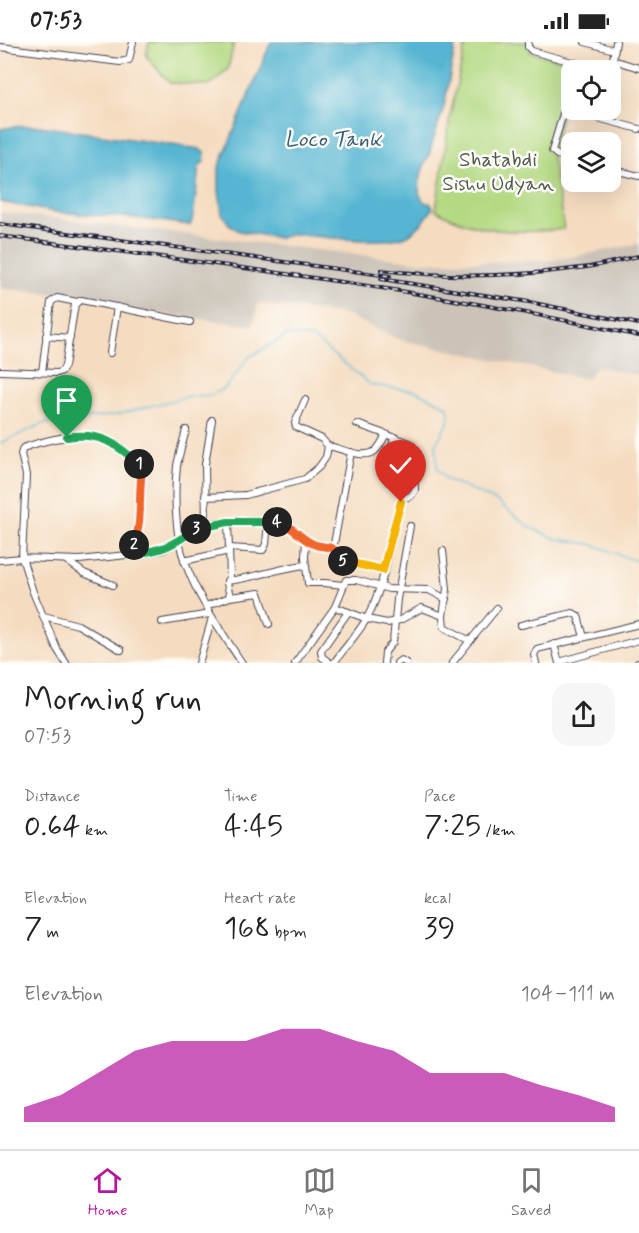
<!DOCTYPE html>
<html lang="en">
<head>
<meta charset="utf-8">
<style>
	:root { --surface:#fff; --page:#f6f6f6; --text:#222; --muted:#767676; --line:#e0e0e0; --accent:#b5179e }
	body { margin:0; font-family:Mynerve,sans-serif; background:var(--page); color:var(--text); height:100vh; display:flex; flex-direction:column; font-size:22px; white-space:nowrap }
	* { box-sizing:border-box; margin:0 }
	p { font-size:20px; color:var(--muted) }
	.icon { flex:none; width:33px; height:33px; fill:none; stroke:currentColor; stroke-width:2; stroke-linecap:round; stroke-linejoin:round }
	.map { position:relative; height:621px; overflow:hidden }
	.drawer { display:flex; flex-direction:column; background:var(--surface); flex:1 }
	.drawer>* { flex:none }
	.buttons { position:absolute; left:561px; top:18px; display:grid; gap:12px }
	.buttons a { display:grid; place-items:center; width:60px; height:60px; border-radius:12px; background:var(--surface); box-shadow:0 6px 24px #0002; font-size:30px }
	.pin { position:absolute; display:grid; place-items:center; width:51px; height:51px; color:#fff; margin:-62px -26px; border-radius:50% 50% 50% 0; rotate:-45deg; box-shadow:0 0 6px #0007 }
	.pin .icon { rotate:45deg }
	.km { position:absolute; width:30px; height:30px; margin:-15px; border-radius:50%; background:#222; color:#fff; font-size:16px; line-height:30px; text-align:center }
	.round { display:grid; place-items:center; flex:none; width:63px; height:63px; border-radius:18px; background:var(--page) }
	.overview { display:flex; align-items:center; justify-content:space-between; height:102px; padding:0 24px }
	h1 { font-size:33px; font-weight:600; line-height:45px }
	.stats { display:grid; grid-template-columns:repeat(3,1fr); gap:9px; height:102px; padding:6px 24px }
	.stats div { display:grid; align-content:center }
	.stats b { font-size:30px; font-weight:600 }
	.stats small { font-size:16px; font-weight:400 }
	.stats p { font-size:16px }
	.chart { height:168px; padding:12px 24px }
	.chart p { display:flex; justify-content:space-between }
	.chart svg { width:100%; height:108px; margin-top:6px; fill:var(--accent); opacity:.7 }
	.status { display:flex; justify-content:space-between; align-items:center; height:42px; padding:0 30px; background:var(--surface); direction:ltr }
	.status svg { height:16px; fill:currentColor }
	.tab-bar { display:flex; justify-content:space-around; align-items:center; height:84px; border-top:2px solid var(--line); background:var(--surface); font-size:16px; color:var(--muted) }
	.tab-bar a { display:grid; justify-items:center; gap:3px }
	.tab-bar .selected { color:var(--accent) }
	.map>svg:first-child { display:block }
	.industrial { fill:#cbc3b8 }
	.green { fill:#b4d982; stroke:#6b7e5e; stroke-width:1.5 }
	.water { fill:#54b5d2; stroke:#3b6c86; stroke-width:1.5 }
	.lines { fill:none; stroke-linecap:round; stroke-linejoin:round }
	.stream { stroke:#54b5d2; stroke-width:1.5 }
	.minor-casing { stroke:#423e4f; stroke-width:8 }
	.minor { stroke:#fff; stroke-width:6 }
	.rail-casing { stroke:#22223b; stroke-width:4 }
	.rail { stroke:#fdfcf7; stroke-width:1.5; stroke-dasharray:4.5; stroke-linecap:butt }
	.split-1-casing { stroke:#fff; stroke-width:12 }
	.split-2-casing { stroke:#fff; stroke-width:12 }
	.split-3-casing { stroke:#fff; stroke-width:12 }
	.split-4-casing { stroke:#fff; stroke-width:12 }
	.split-5-casing { stroke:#fff; stroke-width:12 }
	.split-6-casing { stroke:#fff; stroke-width:12 }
	.split-7-casing { stroke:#fff; stroke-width:12 }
	.split-1 { stroke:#22a559; stroke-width:8 }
	.split-2 { stroke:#f0652b; stroke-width:8 }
	.split-3 { stroke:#22a559; stroke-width:8 }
	.split-4 { stroke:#22a559; stroke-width:8 }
	.split-5 { stroke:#f0652b; stroke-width:8 }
	.split-6 { stroke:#f5b400; stroke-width:8 }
	.split-7 { stroke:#f5b400; stroke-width:8 }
	.labels { text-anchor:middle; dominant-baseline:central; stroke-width:5; stroke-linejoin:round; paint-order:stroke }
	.park-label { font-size:21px; fill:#4e5950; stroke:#fdfcf7 }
	.water-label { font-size:22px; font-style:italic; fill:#365d77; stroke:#fdfcf7 }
</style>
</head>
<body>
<div class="status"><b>07:53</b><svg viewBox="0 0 49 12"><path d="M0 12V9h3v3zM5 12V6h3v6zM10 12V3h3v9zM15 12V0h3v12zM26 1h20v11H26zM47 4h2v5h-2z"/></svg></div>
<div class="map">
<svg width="639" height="621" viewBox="0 0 639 621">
	<rect width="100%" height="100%" fill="#fdfcf7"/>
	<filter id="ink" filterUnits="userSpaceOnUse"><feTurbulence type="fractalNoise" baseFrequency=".0167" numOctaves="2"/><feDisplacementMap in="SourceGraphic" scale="12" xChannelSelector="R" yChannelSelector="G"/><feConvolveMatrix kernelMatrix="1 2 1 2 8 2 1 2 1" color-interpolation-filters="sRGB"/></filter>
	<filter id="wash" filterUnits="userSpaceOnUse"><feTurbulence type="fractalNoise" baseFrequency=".008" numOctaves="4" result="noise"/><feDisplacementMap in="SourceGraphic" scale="24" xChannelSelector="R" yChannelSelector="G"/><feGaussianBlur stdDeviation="1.35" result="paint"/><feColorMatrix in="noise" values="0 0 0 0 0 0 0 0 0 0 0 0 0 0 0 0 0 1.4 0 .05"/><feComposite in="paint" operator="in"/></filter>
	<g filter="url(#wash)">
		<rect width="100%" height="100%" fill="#f5dcc0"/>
		<path class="industrial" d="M 0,170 L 420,220 L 549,219 L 639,202 L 639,334 L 596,324 L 587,337 L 400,298 L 346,273 L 258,261 L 253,284 L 142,269 L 63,253 L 0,246 Z"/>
		<g class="green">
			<path d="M 149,0 L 234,0 L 228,27 L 210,43 L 170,41 L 146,14 Z"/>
			<path d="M 466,0 L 533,0 L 530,10 L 573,21 L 552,114 L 564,187 C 519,192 476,191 436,168 L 450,75 Z"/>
		</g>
		<g class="water">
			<path d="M 271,0 L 456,0 L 445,60 L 428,116 C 423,120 417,147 420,153 C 421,157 424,159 426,161 L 430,161 L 433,166 C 426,177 416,191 403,195 C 376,203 320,194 290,192 L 279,196 L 239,189 L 229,182 L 222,172 L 219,149 L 219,125 Z"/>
			<path d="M 21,84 L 39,84 L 200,107 L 204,111 L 205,119 L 199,124 C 197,137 195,176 190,183 L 136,176 L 55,170 L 0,160 L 0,87 Z"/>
		</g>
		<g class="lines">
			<path class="stream" d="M 0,401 L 45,381 L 116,373 L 189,354 L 211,353 L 225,346 L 249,315 L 288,293 L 313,296 L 371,343 L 416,349 L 447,364 L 449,371 L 448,381 L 436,401 L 437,426 L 446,437 L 496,459 L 531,486 L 557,497 L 591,502 L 639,520"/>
		</g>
	</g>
	<g filter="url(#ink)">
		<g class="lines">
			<defs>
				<g id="minor">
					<path d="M 528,0 L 528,5 L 532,9 L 601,28"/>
					<path d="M 585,0 L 614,8"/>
					<path d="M 616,0 L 613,18 L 639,26"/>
					<path d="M 0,5 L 120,20 L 129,18 L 133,0"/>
					<path d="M 610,28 L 613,18"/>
					<path d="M 572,41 L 552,109 L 557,113 L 572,117"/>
					<path d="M 564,67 L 639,87"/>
					<path d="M 610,127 L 639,134"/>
					<path d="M 46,294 L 70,296"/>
					<path d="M 110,311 L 117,265"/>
					<path d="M 0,329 L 57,331 L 62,329 L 65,324 L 75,262 L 81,258 L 190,280"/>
					<path d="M 42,330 L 51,260 L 57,256 L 77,260"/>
					<path d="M 186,388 C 183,400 179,412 177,424 C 174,451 175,495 185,520 C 198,557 221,589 242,621"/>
					<path d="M 394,395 L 386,436 L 389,440 L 415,439"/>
					<path d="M 328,404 C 341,406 363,418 375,409 C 380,405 383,398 386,392"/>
					<path d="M 351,410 L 333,507 L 339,519 L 383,528"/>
					<path d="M 205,455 L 246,453 L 305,437 L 319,425 L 326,415 L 328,404 L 322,397 L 296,385 L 295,381 L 305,358"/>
					<path d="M 228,480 L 230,534 L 227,541 L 230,555"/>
					<path d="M 206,483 L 205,422 L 212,378"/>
					<path d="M 306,498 L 305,515 L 308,541 L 325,541 L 343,543"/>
					<path d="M 229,506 L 263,508 L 266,502 L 268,479"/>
					<path d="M 443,509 L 447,547 L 443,574 L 444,585 L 470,599"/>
					<path d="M 131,512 L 138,491 L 142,429 C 140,421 133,416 127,411 C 99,385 56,394 23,406 L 21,412 L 26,433 L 22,516 L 79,518 L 147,511 L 163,508 L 180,499 L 199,485 L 212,482 L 228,480 L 280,481 C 291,484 296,491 305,497 C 313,504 323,505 333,507"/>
					<path d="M 0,518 L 22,516 L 33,550 L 57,607 L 66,621"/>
					<path d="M 67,519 L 84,531 L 113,543"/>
					<path d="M 184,519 L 229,509"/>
					<path d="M 227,539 C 254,536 279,526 305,523"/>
					<path d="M 206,564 L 230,555 L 259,551 L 269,582"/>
					<path d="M 335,565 L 367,577 L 387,581 L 400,578 L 422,566 L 443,574"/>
					<path d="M 44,574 L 78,583 L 121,608"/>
					<path d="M 162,580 L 210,572"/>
					<path d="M 521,583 L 573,571 L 578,574 L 584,595"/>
					<path d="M 554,602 L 559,621"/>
					<path d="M 559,620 L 639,598"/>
					<path d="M 199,621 L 212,576"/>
					<path d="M 295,621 L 335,565 L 346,538 L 356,538 L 389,547 L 429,548 L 446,557"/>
					<path d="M 330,621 L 322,615 L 321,609 L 348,570"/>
					<path d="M 334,621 C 344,606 358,592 367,576 C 386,541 390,498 401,460 L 404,456 L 411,454 L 415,448 L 413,405 L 410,401 L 357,382"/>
					<path d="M 384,621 L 385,610 L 393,600 L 397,557 L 410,484"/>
					<path d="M 397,621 L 401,618 L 406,621"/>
					<path d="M 452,621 L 497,566"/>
					<path d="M 536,621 L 534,613 L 537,607 L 639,582"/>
					<path d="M 638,621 L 639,621"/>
				</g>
			</defs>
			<use href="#minor" class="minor-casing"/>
			<use href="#minor" class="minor"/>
			<defs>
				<g id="rail">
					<path d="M 0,182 L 390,234"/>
					<path d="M 0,194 C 214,222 428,247 639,294"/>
					<path d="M 381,228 C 447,236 513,235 580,226 C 600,224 619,218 639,214"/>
					<path d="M 381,237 L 529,260 L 639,282"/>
				</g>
			</defs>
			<use href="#rail" class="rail-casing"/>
			<use href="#rail" class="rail"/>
		</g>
	</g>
	<g class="lines" filter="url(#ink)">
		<defs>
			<path id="split-1" d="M 67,395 C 100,390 116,401 139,422"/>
			<path id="split-2" d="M 134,503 C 143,478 138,454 142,429 L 139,422"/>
			<path id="split-3" d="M 134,503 L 131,512 C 162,509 171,504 196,487"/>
			<path id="split-4" d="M 196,487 L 228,480 L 277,480"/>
			<path id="split-5" d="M 277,480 C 294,483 300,498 316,503 C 321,505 332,504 335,508 C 336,509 337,516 338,518 L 343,519"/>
			<path id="split-6" d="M 343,519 L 383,528 L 393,489"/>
			<path id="split-7" d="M 393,489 L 401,460"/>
		</defs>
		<use href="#split-1" class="split-1-casing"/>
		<use href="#split-2" class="split-2-casing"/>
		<use href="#split-3" class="split-3-casing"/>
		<use href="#split-4" class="split-4-casing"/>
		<use href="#split-5" class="split-5-casing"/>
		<use href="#split-6" class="split-6-casing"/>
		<use href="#split-7" class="split-7-casing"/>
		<use href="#split-1" class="split-1"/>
		<use href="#split-2" class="split-2"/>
		<use href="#split-3" class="split-3"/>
		<use href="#split-4" class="split-4"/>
		<use href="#split-5" class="split-5"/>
		<use href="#split-6" class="split-6"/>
		<use href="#split-7" class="split-7"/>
	</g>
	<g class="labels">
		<g class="park-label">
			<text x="498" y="118">Shatabdi<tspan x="498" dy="24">Sishu Udyan</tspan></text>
		</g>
		<g class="water-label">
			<text x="333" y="98">Loco Tank</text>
		</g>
	</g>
</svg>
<div class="buttons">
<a><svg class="icon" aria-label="locate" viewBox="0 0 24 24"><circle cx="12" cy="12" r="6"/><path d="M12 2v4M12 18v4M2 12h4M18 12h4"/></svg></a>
<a><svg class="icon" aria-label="layers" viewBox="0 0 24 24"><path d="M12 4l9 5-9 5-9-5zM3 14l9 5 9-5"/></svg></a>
</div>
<div class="pin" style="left:67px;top:395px;background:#1e9e55"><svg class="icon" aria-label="arrive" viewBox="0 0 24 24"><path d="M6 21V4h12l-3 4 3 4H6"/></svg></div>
<div class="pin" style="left:401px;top:460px;background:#d93025"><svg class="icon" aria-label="check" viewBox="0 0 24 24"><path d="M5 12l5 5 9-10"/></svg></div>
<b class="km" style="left:139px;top:422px">1</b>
<b class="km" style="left:134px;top:503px">2</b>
<b class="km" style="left:196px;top:487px">3</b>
<b class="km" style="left:277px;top:480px">4</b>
<b class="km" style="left:343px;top:519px">5</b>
</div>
<section class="drawer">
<div class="overview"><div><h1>Morning run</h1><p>07:53</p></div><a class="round"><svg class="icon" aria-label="share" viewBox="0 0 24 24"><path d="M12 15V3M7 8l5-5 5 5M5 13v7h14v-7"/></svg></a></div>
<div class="stats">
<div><p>Distance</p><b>0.64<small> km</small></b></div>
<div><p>Time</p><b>4:45</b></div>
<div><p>Pace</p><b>7:25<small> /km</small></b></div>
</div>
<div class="stats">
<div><p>Elevation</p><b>7<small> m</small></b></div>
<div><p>Heart rate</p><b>168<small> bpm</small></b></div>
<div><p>kcal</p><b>39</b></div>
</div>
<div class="chart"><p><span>Elevation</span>104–111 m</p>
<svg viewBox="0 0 160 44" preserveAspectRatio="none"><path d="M0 44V38L10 33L20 24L30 15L40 11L50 11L60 11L70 6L80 6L90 11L100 15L110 24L120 24L130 24L140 29L150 33L160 38V44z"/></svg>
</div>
</section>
<nav class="tab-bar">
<a class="selected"><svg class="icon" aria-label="home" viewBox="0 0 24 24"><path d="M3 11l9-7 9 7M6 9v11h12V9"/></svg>Home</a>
<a><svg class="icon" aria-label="map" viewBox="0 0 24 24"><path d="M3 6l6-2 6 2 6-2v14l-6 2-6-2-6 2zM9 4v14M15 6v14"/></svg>Map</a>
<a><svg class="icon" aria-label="saved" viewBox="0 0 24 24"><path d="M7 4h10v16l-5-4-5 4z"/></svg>Saved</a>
</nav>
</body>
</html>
